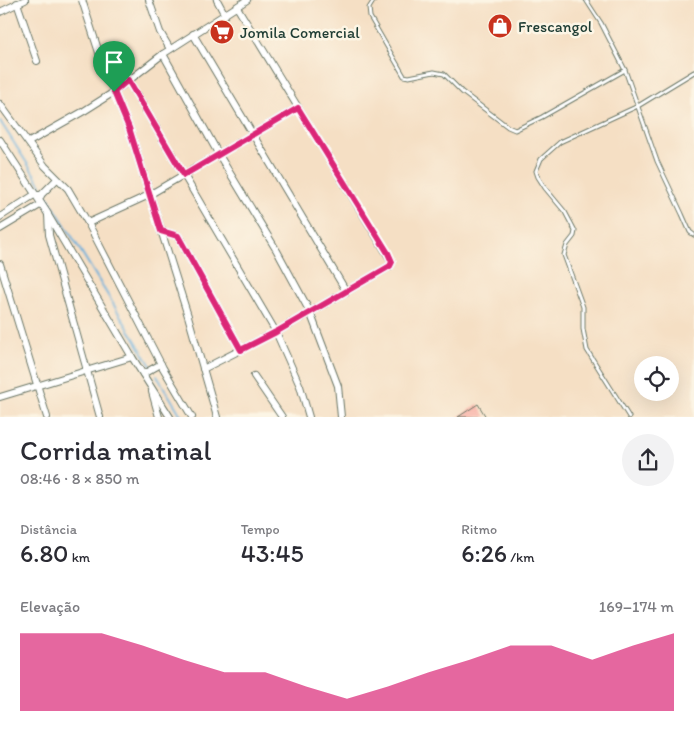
<!DOCTYPE html>
<html lang="pt">
<head>
<meta charset="utf-8">
<style>
	:root { --surface:#fff; --page:#f2f2f3; --text:#2b2b33; --muted:#7c7c81; --accent:#db2777 }
	body { margin:0; font-family:Itim,sans-serif; background:var(--page); color:var(--text); height:100vh; display:flex; flex-direction:column; font-size:19px; white-space:nowrap }
	* { box-sizing:border-box; margin:0 }
	p { font-size:16px; color:var(--muted) }
	.icon { flex:none; width:28px; height:28px; fill:none; stroke:currentColor; stroke-width:2; stroke-linecap:round; stroke-linejoin:round }
	.map { position:relative; height:417px; overflow:hidden }
	.details { display:flex; flex-direction:column; background:var(--surface); flex:1 }
	.details>* { flex:none }
	.tools { position:absolute; left:634px; top:356px; display:grid; gap:10px }
	.tools a { display:grid; place-items:center; width:45px; height:45px; border-radius:50%; background:var(--surface); box-shadow:0 5px 20px #0002; font-size:25px }
	.pin { position:absolute; display:grid; place-items:center; width:42px; height:42px; color:#fff; margin:-51px -21px; border-radius:50% 50% 50% 0; rotate:-45deg; box-shadow:0 0 5px #0007 }
	.pin .icon { rotate:45deg }
	.round { display:grid; place-items:center; flex:none; width:52px; height:52px; border-radius:26px; background:var(--page) }
	.head { display:flex; align-items:center; justify-content:space-between; height:85px; padding:0 20px }
	h1 { font-size:28px; font-weight:600; line-height:38px }
	.figures { display:grid; grid-template-columns:repeat(3,1fr); gap:8px; height:85px; padding:5px 20px }
	.figures div { display:grid; align-content:center }
	.figures b { font-size:25px; font-weight:600 }
	.figures small { font-size:14px; font-weight:400 }
	.figures p { font-size:14px }
	.chart { height:140px; padding:10px 20px }
	.chart p { display:flex; justify-content:space-between }
	.chart svg { width:100%; height:90px; margin-top:5px; fill:var(--accent); opacity:.7 }
	.map>svg:first-child { display:block }
	.lines { fill:none; stroke-linecap:round; stroke-linejoin:round }
	.stream { stroke:#63aedb; stroke-width:2 }
	.building { fill:#f8a299 }
	.service-casing { stroke:#6a7666; stroke-width:5 }
	.minor-casing { stroke:#6a7666; stroke-width:8 }
	.service { stroke:#fff; stroke-width:3 }
	.minor { stroke:#fff; stroke-width:6 }
	.route-casing { stroke:#fff; stroke-width:10 }
	.route { stroke:#db2777; stroke-width:6 }
	.labels { text-anchor:middle; dominant-baseline:central; stroke-width:5; stroke-linejoin:round; paint-order:stroke }
	.poi-label { font-size:16px; fill:#1f3d34; stroke:#fcf5e5; text-anchor:start }
</style>
</head>
<body>
<div class="map">
<svg width="694" height="417" viewBox="0 0 694 417">
	<rect width="100%" height="100%" fill="#fcf5e5"/>
	<filter id="ink" filterUnits="userSpaceOnUse"><feTurbulence type="fractalNoise" baseFrequency=".02" numOctaves="2"/><feDisplacementMap in="SourceGraphic" scale="10" xChannelSelector="R" yChannelSelector="G"/><feConvolveMatrix kernelMatrix="1 2 1 2 8 2 1 2 1" color-interpolation-filters="sRGB"/></filter>
	<filter id="wash" filterUnits="userSpaceOnUse"><feTurbulence type="fractalNoise" baseFrequency=".0096" numOctaves="4" result="noise"/><feDisplacementMap in="SourceGraphic" scale="20" xChannelSelector="R" yChannelSelector="G"/><feGaussianBlur stdDeviation="1.12" result="paint"/><feColorMatrix in="noise" values="0 0 0 0 0 0 0 0 0 0 0 0 0 0 0 0 0 1.4 0 .05"/><feComposite in="paint" operator="in"/></filter>
	<g filter="url(#wash)">
		<rect width="100%" height="100%" fill="#f5dfc4"/>
		<g class="lines">
			<g class="stream">
				<path d="M 0,121 L 41,185"/>
				<path d="M 46,194 L 151,366"/>
				<path d="M 157,376 L 182,417"/>
			</g>
		</g>
		<g id="blocks">
			<path class="building" d="M 478,404 L 486,417 L 458,417 Z"/>
		</g>
	</g>
	<g filter="url(#ink)">
		<use href="#blocks" fill-opacity="0" stroke="#6a7666" stroke-width="1"/>
		<g class="lines">
			<defs>
				<g id="service">
					<path d="M 374,0 L 369,8 L 370,17 L 404,76 L 409,77 L 434,72 L 444,74 L 462,92 L 508,127 L 515,130 L 542,117 L 625,70"/>
					<path d="M 586,0 L 601,23 L 625,70 L 657,161 L 682,214 L 690,232 L 694,235"/>
					<path d="M 629,417 L 587,350 L 583,329 L 583,307 L 564,255 L 567,245 L 574,236 L 575,231 L 565,212 L 545,188 L 538,177 L 536,171 L 541,159 L 560,142 L 638,106 L 694,72"/>
				</g>
				<g id="minor">
					<path d="M 82,0 L 104,68 L 129,128 L 188,316 L 217,417"/>
					<path d="M 149,0 L 160,32 L 170,49"/>
					<path d="M 217,0 L 225,15"/>
					<path d="M 17,3 L 37,61"/>
					<path d="M 0,12 L 25,0"/>
					<path d="M 193,34 L 346,291"/>
					<path d="M 163,54 L 219,155 L 277,251 L 310,312 L 338,386 L 341,417"/>
					<path d="M 128,80 L 276,332 L 300,386 L 309,417"/>
					<path d="M 0,104 L 45,166 L 68,189 L 88,223 L 163,368 L 192,417"/>
					<path d="M 0,140 L 48,214 L 49,235 L 100,417"/>
					<path d="M 29,142 L 84,111 L 114,92 L 163,54 L 247,0"/>
					<path d="M 40,198 L 41,195 L 57,179"/>
					<path d="M 48,215 L 132,357 L 170,417"/>
					<path d="M 0,217 L 34,195 L 41,195"/>
					<path d="M 88,223 L 149,195 L 298,108"/>
					<path d="M 0,229 L 40,205"/>
					<path d="M 161,231 L 178,236 L 241,350"/>
					<path d="M 0,264 L 47,417"/>
					<path d="M 203,369 L 276,332 L 390,266 L 392,262 L 237,7"/>
					<path d="M 143,374 L 161,364"/>
					<path d="M 254,376 L 282,417"/>
					<path d="M 152,392 L 159,417"/>
					<path d="M 0,397 L 132,357"/>
				</g>
			</defs>
			<use href="#service" class="service-casing"/>
			<use href="#minor" class="minor-casing"/>
			<use href="#service" class="service"/>
			<use href="#minor" class="minor"/>
		</g>
	</g>
	<g class="lines" filter="url(#ink)">
		<defs>
			<path id="route" d="M 128,80 L 184,175 L 298,108 L 388,253 L 392,262 L 390,266 L 276,332 L 241,350 L 178,236 L 161,231 L 129,128 L 114,92 Z"/>
		</defs>
		<use href="#route" class="route-casing"/>
		<use href="#route" class="route"/>
	</g>
	<defs>
		<symbol id="shop-disc" viewBox="-11 -11 22 22"><circle r="9.5" fill="#c8321e" stroke="#fcf5e5"/><path d="M-5-2.5h2.3a2.7 3.5 0 0 1 5.4 0H5L5.5 6h-11ZM-1.5-2.5h3a1.5 2.3 0 0 0-3 0Z" fill="#fff"/></symbol>
		<symbol id="supermarket-disc" viewBox="-11 -11 22 22"><circle r="9.5" fill="#c8321e" stroke="#fcf5e5"/><path d="M-6-5.5h2.5l.6 2H6L4.5 2H-2.5L-4.4-4H-6ZM-1.5 3.2a1.3 1.3 0 1 0 .1 0ZM3 3.2a1.3 1.3 0 1 0 .1 0Z" fill="#fff"/></symbol>
	</defs>
	<g fill-rule="evenodd">
		<use href="#shop-disc" x="486" y="12" width="28" height="28"/>
		<use href="#supermarket-disc" x="208" y="18" width="28" height="28"/>
	</g>
	<g class="labels">
		<g class="poi-label">
			<text x="518" y="26">Frescangol</text>
			<text x="240" y="32">Jomila Comercial</text>
		</g>
	</g>
</svg>
<div class="tools">
<a><svg class="icon" aria-label="locate" viewBox="0 0 24 24"><circle cx="12" cy="12" r="6"/><path d="M12 2v4M12 18v4M2 12h4M18 12h4"/></svg></a>
</div>
<div class="pin" style="left:114px;top:92px;background:#1e9e55"><svg class="icon" aria-label="arrive" viewBox="0 0 24 24"><path d="M6 21V4h12l-3 4 3 4H6"/></svg></div>
</div>
<section class="details">
<div class="head"><div><h1>Corrida matinal</h1><p>08:46 · 8 × 850 m</p></div><a class="round"><svg class="icon" aria-label="share" viewBox="0 0 24 24"><path d="M12 15V3M7 8l5-5 5 5M5 13v7h14v-7"/></svg></a></div>
<div class="figures">
<div><p>Distância</p><b>6.80<small> km</small></b></div>
<div><p>Tempo</p><b>43:45</b></div>
<div><p>Ritmo</p><b>6:26<small> /km</small></b></div>
</div>
<div class="chart"><p><span>Elevação</span>169–174 m</p>
<svg viewBox="0 0 160 44" preserveAspectRatio="none"><path d="M0 44V6L10 6L20 6L30 12L40 19L50 25L60 25L70 32L80 38L90 32L100 25L110 19L120 12L130 12L140 19L150 12L160 6V44z"/></svg>
</div>
</section>
</body>
</html>
